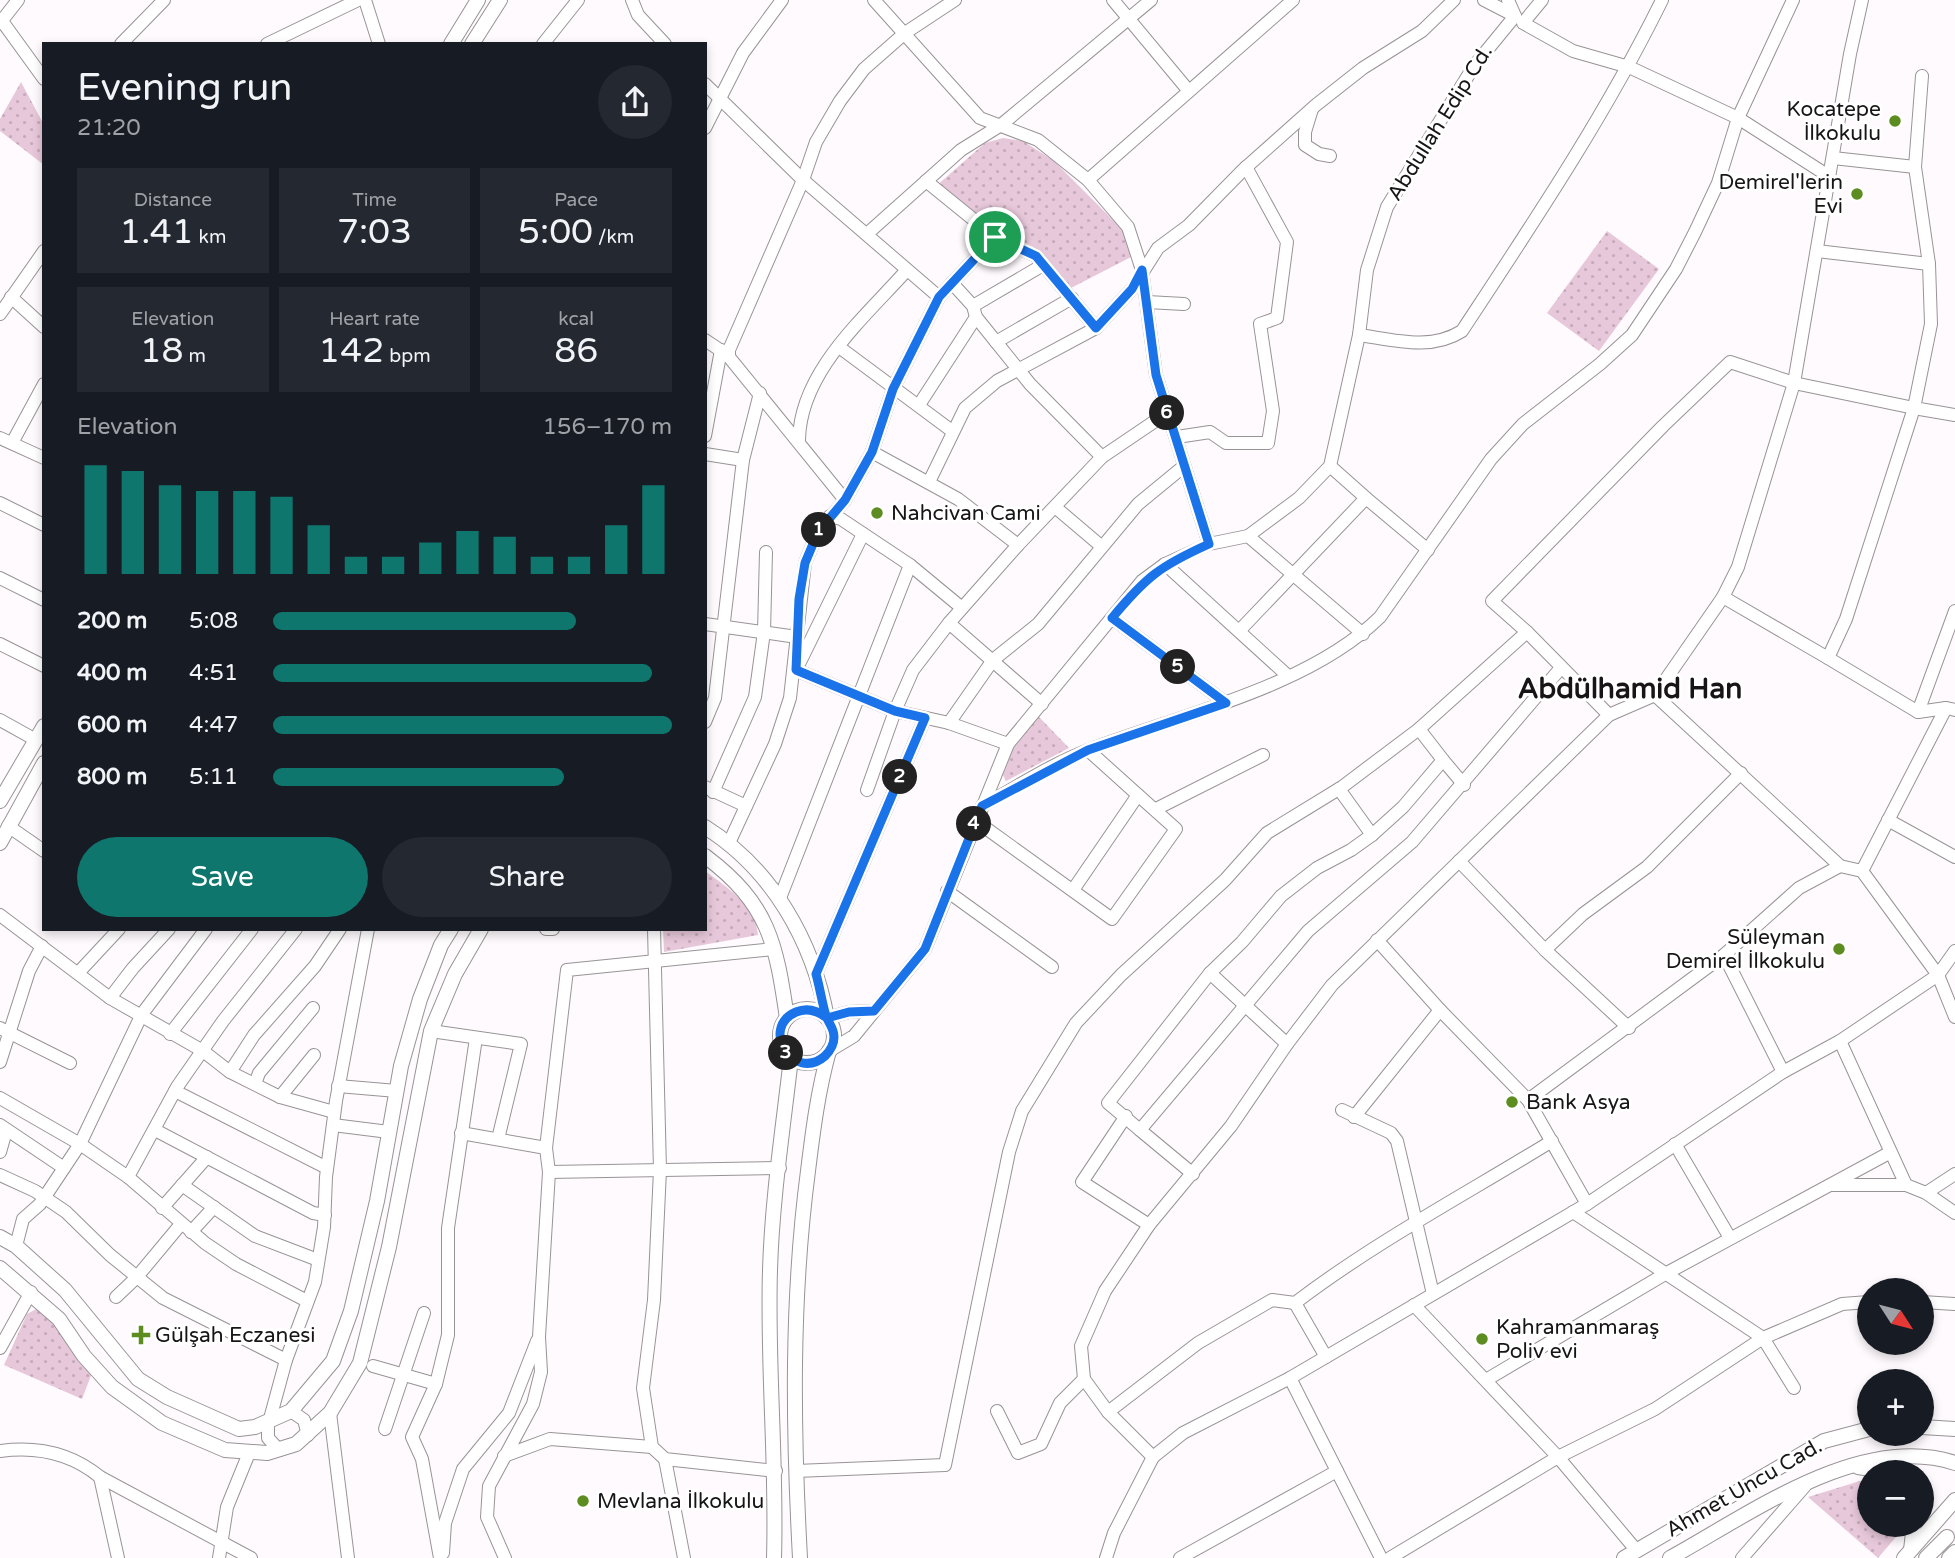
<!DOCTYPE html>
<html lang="en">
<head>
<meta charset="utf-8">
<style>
	:root { --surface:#171b24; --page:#242831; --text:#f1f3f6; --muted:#9ea1a6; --accent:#0f766e }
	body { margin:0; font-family:"Varela Round",sans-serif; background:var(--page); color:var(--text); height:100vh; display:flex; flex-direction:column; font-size:26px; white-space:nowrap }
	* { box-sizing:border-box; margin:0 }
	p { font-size:23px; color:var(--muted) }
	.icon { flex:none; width:38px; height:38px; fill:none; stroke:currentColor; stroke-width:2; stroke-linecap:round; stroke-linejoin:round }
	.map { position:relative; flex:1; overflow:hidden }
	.sheet { position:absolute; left:42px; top:42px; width:665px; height:889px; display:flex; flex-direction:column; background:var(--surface); border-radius:0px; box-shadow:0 4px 10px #0003 }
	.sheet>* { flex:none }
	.needle { width:46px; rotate:126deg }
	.controls { position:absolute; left:1857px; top:1278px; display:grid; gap:14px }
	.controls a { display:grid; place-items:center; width:77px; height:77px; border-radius:50%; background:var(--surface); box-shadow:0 4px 10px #0003; font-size:35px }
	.pin { position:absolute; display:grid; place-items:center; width:60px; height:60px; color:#fff; margin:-30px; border:4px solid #fff; border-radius:50%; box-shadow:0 2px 7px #0007 }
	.km { position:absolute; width:35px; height:35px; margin:-18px; border-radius:50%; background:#222; color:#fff; font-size:19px; line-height:35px; text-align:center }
	.round { display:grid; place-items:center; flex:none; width:74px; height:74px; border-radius:37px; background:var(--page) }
	.summary { display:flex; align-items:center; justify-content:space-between; height:119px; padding:0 35px }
	h1 { font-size:38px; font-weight:600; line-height:52px }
	.figures { display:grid; grid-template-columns:repeat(3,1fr); gap:10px; height:119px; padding:7px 35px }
	.figures div { display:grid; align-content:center; border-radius:0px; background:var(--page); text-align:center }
	.figures b { font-size:35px; font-weight:600 }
	.figures small { font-size:19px; font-weight:400 }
	.figures p { font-size:19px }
	.chart { height:196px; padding:14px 35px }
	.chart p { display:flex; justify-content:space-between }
	.chart svg { width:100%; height:126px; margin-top:7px; stroke:var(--accent); stroke-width:6 }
	.action { display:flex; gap:14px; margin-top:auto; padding:14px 35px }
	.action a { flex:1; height:80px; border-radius:42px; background:var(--accent); color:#fff; font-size:28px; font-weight:600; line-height:80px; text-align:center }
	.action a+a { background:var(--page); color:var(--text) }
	ul { padding:0 35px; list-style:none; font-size:23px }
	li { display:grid; grid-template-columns:112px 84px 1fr; align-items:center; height:52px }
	li i { height:18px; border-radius:9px; background:var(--accent) }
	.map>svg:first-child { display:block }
	.park { fill:url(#park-dots) }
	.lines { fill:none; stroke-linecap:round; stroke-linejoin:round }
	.minor-casing { stroke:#989496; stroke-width:14 }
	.major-casing { stroke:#989496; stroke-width:16 }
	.minor { stroke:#fff; stroke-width:12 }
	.major { stroke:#fff; stroke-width:14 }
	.route-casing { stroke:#fff; stroke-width:14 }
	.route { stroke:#1a73e8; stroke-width:9 }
	.poi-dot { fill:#5d8d21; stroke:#fff; stroke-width:2.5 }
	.labels { text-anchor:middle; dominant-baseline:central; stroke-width:6; stroke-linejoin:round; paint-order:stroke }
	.poi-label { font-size:21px; fill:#171516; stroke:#fff; text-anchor:start }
	.street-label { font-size:21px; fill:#171516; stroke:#fff }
	.district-label { font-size:28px; font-weight:bold; fill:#171516; stroke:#fff }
</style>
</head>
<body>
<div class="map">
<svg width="1955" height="1558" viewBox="0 0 1955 1558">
	<defs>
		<pattern id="park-dots" width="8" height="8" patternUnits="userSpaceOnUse" patternTransform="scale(1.75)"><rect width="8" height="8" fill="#e7c8da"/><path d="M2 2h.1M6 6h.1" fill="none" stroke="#c5abba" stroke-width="1.8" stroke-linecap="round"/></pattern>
	</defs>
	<rect width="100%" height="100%" fill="#fffafd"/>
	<g class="park">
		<path d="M 21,82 L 44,125 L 44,165 L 0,131 L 0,119 Z"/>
		<path d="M 1003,138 L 1023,141 L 1054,161 L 1124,231 L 1133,256 L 1071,288 L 1035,248 L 1008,234 L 992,233 L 934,188 L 985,143 Z"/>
		<path d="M 1607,231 L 1659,269 L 1599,351 L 1547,313 Z"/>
		<path d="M 1038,716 L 1069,748 L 1006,781 L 1003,775 L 1013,749 Z"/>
		<path d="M 705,871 C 727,887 756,906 758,935 L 664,952 L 663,929 L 705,929 Z"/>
		<path d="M 38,1308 L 52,1320 L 92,1373 L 82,1399 L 4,1365 L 27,1314 Z"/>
		<path d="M 1860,1481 L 1869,1481 L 1869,1524 L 1907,1524 L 1878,1558 L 1808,1497 Z"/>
	</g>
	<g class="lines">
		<defs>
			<g id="minor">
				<path d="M 365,0 L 379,44"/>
				<path d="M 632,0 L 638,15 L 665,44"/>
				<path d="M 874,0 L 980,118 L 1038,140 L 1088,180 L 1128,227 L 1142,270 L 1156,375 L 1209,544"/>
				<path d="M 1113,0 L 1188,90"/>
				<path d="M 1484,0 L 1515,16"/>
				<path d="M 1542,0 L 1523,23 L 1573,51 L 1629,67 L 1738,118 L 1830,177"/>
				<path d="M 2,21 L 44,79"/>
				<path d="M 0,23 L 18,0"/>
				<path d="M 121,44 L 164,0"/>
				<path d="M 267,44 L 358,0"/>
				<path d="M 543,44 L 578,0"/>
				<path d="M 1922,76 L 1915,167 L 1929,264 L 1931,324 L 1914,408 L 1955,415"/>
				<path d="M 705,84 L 803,180 L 939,297"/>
				<path d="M 1312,109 L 1305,132 L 1305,145 L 1319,154 L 1330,156"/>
				<path d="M 705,128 L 743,53 L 782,0"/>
				<path d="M 1833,158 L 1915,167"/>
				<path d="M 1088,180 L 1293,0"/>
				<path d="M 926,181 L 995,237"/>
				<path d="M 868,233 L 961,150 L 1001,125 L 1151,0"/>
				<path d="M 1817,251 L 1929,264"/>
				<path d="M 952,283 L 973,306 L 976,317 L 1030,384 L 1102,457"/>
				<path d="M 11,297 L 44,327"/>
				<path d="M 1147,302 L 1184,304"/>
				<path d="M 973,306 L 1043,265"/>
				<path d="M 0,314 L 44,251"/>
				<path d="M 1359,335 C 1394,340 1431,351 1462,331 C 1533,223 1605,116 1662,0"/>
				<path d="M 705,340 L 726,354"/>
				<path d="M 996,342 L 1072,298"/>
				<path d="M 839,347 L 952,431"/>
				<path d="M 919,405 L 976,317"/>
				<path d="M 705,436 L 721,350"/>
				<path d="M 1177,437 L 1210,432 L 1226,443 L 1268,443 L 1273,411 L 1260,324 L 1277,318 L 1287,242 L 1246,167"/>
				<path d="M 0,438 L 44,458"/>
				<path d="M 799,440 C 800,372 864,318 906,271"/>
				<path d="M 12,443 L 44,384"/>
				<path d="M 872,452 L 958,499 L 1018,545"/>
				<path d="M 705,454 L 743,460"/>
				<path d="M 929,482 L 965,408 L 997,381 L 1096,328 L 1132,289 L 1158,248 L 1189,225 L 1243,170 L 1316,105 L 1363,68 L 1422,31 L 1454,0"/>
				<path d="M 1366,498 L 1428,550"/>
				<path d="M 845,500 L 729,357 L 729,350 L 803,180 L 816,142 L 840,101 L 864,69 L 905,33 L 955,0"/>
				<path d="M 0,503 L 44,525"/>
				<path d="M 1055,507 L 1101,546"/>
				<path d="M 830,516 L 841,519 L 910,565 L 962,608"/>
				<path d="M 863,534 L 796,670 L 895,711 L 867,790"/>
				<path d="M 1248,536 L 1363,634"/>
				<path d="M 1165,564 L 1288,676"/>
				<path d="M 0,578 L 44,600"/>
				<path d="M 1112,618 L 1226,703"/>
				<path d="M 949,623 L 1042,704"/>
				<path d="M 705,624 L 797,637"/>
				<path d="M 1240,630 L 1366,498 L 1330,466"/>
				<path d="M 0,644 L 44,666"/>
				<path d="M 1828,658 L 1918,712 L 1946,708 L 1955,710"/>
				<path d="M 1655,695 L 1840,866 L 1862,871 L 1938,975 L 1955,1017"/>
				<path d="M 1918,712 L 1955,611"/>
				<path d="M 1609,715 L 1527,632 L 1492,601 L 1663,426 L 1730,362 L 1794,383 L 1914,408 L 1846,619 L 1828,658 L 1723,597"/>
				<path d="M 0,720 L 36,740"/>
				<path d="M 705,722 L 715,698 L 743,460 L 760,393"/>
				<path d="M 949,723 L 993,660 L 1038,624 L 1138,504 L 1183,467"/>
				<path d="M 1419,729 L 1443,760"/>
				<path d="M 1008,744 L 949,723 L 895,711 L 913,670 L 949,623 L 1018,545 L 1102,457 L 1167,413"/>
				<path d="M 705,787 L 746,806"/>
				<path d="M 1339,789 L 1372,835"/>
				<path d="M 713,792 L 755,697 L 764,632 L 766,552"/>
				<path d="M 982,806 C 1017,787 1053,763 1091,749 C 1181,715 1310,686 1380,617 L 1491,459 L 1523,424 L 1600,364 L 1632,335 L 1676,269 L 1695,232 L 1718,183 L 1738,118 L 1793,0"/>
				<path d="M 1156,809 L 1263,755"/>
				<path d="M 1888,820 L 1955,857"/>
				<path d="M 976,821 L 1112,919 L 1176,829 L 1138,795"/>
				<path d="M 8,826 L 44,851"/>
				<path d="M 729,843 L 775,744 L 790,698 L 805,563 L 818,532 L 845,500 L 872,452 L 893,389 L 939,297 L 995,237 L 1036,256 L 1096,328"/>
				<path d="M 1459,861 L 1545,950 L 1629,1028"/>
				<path d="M 1862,871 L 1946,708"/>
				<path d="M 1073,890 L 1138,795 L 1088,750"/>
				<path d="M 947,891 L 1052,967"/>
				<path d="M 780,898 L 910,565"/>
				<path d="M 0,915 L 110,998 L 203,1051 L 230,1072 L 280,1097 L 334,1112"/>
				<path d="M 546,929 L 553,929"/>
				<path d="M 654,929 L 660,1170 L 654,1300 L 643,1388 L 652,1447 L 665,1459 L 776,1471"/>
				<path d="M 1377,940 L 1440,1010 L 1528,1100 L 1587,1204"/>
				<path d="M 1545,950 L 1583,914 L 1647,867 L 1741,773"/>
				<path d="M 1724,955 L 1783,1072"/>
				<path d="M 79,972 L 119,929"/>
				<path d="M 1210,973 L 1287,1044"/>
				<path d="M 816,974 L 925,718"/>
				<path d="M 110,998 L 133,968 L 169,929"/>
				<path d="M 827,1018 L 849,1012 L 874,1011"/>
				<path d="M 0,1028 L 70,1063"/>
				<path d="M 431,1031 L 521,1044 L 498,1139"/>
				<path d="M 170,1034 L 252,929"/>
				<path d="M 1840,1041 L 1906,1185 L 1926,1193 L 1955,1213"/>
				<path d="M 829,1051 L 854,1036 L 925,949 L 1008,744 L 1142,581 L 1165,564 L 1209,544 L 1248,536 L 1299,498 L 1330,466 L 1359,335 L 1367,270 L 1387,207 L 1474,66 L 1515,16 L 1508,0"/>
				<path d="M 0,1062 L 29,971 L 42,946"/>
				<path d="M 230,1072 L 254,1035 L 315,966 L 340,929"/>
				<path d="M 255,1084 L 259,1073 L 313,1008"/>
				<path d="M 338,1086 L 397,1091"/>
				<path d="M 175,1091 L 327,1168"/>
				<path d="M 280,1097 L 314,1055"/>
				<path d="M 0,1098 L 80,1144 L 128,1177 L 205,1243 L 236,1264 L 307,1301"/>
				<path d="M 1528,1100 L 1724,955 L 1799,888 L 1840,866"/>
				<path d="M 1342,1110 L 1391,1133 L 1397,1141 L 1433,1294"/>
				<path d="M 1126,1116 L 1082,1182 L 1149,1225"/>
				<path d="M 1354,1117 L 1440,1010"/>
				<path d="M 0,1125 L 64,1168"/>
				<path d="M 333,1125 L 389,1132"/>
				<path d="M 155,1130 L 313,1213 L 325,1215"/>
				<path d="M 1140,1130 L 1108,1103 L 1210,973 L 1242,942 L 1281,896 L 1317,868 L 1351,850 L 1372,835 L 1403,807 L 1443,760 L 1464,785"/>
				<path d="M 461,1133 L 546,1148"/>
				<path d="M 1675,1144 L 1730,1238"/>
				<path d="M 0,1152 L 6,1131"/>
				<path d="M 549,1172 L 780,1168"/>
				<path d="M 1193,1174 L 1140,1130 L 1308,931 L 1412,842 L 1560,669"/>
				<path d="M 0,1175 L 35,1191 L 66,1212 L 110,1255 L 163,1298 L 286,1360"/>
				<path d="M 128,1177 L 177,1087 L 223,1021 L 296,929"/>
				<path d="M 182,1185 L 255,1236 L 318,1260"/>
				<path d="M 1833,1185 L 1906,1185"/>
				<path d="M 1926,1193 L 1955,1174"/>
				<path d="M 162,1208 L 207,1157"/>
				<path d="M 1573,1212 L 1763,1338 L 1794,1388"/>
				<path d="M 191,1232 L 214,1207"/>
				<path d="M 16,1246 L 23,1219 L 40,1204 L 80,1144 L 142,1014 L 206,929"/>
				<path d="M 116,1297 L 136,1278 L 181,1224"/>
				<path d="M 1922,1302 L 1955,1304"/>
				<path d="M 1295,1303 L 1326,1357"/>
				<path d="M 1414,1305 L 1558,1457 L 1637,1551"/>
				<path d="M 0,1348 L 31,1292"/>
				<path d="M 373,1366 L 436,1384"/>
				<path d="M 1486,1380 L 1665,1274 L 1889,1153"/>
				<path d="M 291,1411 L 304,1420 L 308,1435"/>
				<path d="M 997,1411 L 1018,1453 L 1041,1444 L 1060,1403 L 1084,1379"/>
				<path d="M 1108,1412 L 1198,1343 L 1272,1300 L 1295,1303 C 1375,1242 1466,1194 1552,1141"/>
				<path d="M 330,1413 L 348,1558"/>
				<path d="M 385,1429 L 424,1313"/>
				<path d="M 279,1450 L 268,1438 L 268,1426 L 286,1360 L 315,1282 L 324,1227 L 326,1177 L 336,1101 L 368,929"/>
				<path d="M 0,1451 C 37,1446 72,1454 100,1477 L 251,1558"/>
				<path d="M 504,1456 L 550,1439 L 652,1447"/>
				<path d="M 1153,1457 L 1108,1412 L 1084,1379 L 1081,1346 L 1105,1291 L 1149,1225 L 1231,1126 L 1287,1044 L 1332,985 L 1609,715 L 1655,695 L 1723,597 L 1738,567 L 1794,383 L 1850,54 L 1862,0"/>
				<path d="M 665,1459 L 684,1558"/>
				<path d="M 796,1471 L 945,1465 L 1009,1152 L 1022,1111 L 1076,1023 L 1121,975 L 1225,880 L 1267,833 L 1342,787 L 1419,729 L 1527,632"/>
				<path d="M 1337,1471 L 1381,1558"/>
				<path d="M 100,1477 L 118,1558"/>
				<path d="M 443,1553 L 445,1523 L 463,1469 L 509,1413 L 537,1341"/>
				<path d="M 219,1558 L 227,1507 L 249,1453"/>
				<path d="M 440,1558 L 422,1459 L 412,1437 L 436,1384 L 448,1335 L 448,1228 L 476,1038"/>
				<path d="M 505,1558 L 487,1517 L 489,1486 L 533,1404 L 541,1372 L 539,1337 L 549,1172 L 546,1148 L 567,970 L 773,949"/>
				<path d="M 1106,1558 L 1114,1533 L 1153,1457 L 1183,1433 L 1290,1378 L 1587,1204 L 1783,1072 L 1840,1041 L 1938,975 L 1955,951"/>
				<path d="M 1180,1558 L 1337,1471 L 1290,1378"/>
				<path d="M 1390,1558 L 1558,1457 L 1655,1409 L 1763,1338 L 1842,1304 L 1869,1302"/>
				<path d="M 1742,1558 L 1805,1486"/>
			</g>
			<g id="major">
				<path d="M 451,44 L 478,0"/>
				<path d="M 472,44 L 500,0"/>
				<path d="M 0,801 L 44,726"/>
				<path d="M 705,827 C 772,869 813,941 827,1018"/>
				<path d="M 0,843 L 44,763"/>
				<path d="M 705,856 C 769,904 776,943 787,1018"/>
				<circle cx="807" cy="1036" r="27"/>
				<path d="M 0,1237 L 16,1246 L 65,1290 L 138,1379 L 167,1397 L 239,1429 L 255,1427 L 291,1411 L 333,1361 L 351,1311 L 377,1201 L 401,1066 L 420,999 L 441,945 L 451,929"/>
				<path d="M 0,1268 L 59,1319 L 84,1356 L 112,1387 L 162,1423 L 225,1450 L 267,1453 L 296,1444 L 330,1413 L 360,1363 L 389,1247 L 431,1031 L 455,974 L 481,929"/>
				<path d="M 1922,1427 L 1955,1429"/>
				<path d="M 1858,1467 L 1891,1472"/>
				<path d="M 1911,1550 L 1914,1524"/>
				<path d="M 774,1558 C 777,1462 767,1366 770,1270 C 772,1200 783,1128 791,1058"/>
				<path d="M 800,1558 C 793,1429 791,1300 808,1171 C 813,1130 818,1091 829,1051"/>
				<path d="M 1624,1558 L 1824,1441 L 1869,1429"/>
				<path d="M 1670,1558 C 1750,1514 1861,1432 1955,1463"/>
				<path d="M 1904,1558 L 1955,1500"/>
				<path d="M 1926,1558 L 1947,1537"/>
				<path d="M 1949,1558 L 1955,1552"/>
			</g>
		</defs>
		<use href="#minor" class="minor-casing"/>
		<use href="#major" class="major-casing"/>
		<use href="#minor" class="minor"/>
		<use href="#major" class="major"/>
	</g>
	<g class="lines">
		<defs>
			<path id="route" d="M 995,237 L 939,297 L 893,389 L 872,452 L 845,500 L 818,532 L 805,563 L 799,599 L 796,670 L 895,711 L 925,718 L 816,974 C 820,988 822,1003 826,1016 C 829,1024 834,1028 834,1037 C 834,1044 830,1051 825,1056 C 794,1083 759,1028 796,1012 C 808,1007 818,1011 827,1018 L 849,1012 L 874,1011 L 925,949 L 982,806 L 1088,750 L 1226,703 L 1112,618 C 1146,577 1160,566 1209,544 L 1156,375 L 1142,270 L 1132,289 L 1096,328 L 1036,256 L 995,237"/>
		</defs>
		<use href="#route" class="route-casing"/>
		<use href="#route" class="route"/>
	</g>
	<g class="poi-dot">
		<circle cx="1895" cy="121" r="7"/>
		<circle cx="1857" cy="194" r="7"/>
		<circle cx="877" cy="513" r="7"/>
		<circle cx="1839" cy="949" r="7"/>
		<circle cx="1512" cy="1102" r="7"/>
		<path d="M137.5 1324.5h7v7h7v7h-7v7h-7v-7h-7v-7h7z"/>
		<circle cx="1482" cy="1339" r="7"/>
		<circle cx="583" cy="1501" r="7"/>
	</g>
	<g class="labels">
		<g class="poi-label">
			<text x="1881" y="109" text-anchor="end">Kocatepe<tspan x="1881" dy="24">İlkokulu</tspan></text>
			<text x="1843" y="182" text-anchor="end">Demirel'lerin<tspan x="1843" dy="24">Evi</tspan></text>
			<text x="891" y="513">Nahcivan Cami</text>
			<text x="1825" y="937" text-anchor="end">Süleyman<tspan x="1825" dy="24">Demirel İlkokulu</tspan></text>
			<text x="1526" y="1102">Bank Asya</text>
			<text x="1496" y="1327">Kahramanmaraş<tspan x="1496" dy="24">Poliv evi</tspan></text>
			<text x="155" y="1335">Gülşah Eczanesi</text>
			<text x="597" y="1501">Mevlana İlkokulu</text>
		</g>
		<g class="street-label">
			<text transform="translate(1440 123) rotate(-58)">Abdullah Edip Cd.</text>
			<text transform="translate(1744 1488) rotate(-30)">Ahmet Uncu Cad.</text>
		</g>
		<g class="district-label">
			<text x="1630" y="689">Abdülhamid Han</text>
		</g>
	</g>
</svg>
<div class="controls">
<a><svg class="needle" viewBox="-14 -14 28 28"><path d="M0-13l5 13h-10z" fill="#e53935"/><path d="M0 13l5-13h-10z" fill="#9ea1a6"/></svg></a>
<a>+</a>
<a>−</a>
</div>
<div class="pin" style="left:995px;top:237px;background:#1e9e55"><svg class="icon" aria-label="arrive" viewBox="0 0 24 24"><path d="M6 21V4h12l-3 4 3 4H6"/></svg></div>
<b class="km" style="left:819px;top:530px">1</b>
<b class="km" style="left:900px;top:777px">2</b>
<b class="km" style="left:786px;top:1053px">3</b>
<b class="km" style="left:974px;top:824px">4</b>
<b class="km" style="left:1178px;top:667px">5</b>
<b class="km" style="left:1167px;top:413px">6</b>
<section class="sheet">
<div class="summary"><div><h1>Evening run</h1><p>21:20</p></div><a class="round"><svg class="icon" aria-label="share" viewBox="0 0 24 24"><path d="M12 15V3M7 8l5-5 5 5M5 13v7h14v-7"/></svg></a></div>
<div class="figures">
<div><p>Distance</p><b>1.41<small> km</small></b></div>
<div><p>Time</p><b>7:03</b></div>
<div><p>Pace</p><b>5:00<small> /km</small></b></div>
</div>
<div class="figures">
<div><p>Elevation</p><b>18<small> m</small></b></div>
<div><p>Heart rate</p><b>142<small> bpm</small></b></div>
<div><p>kcal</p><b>86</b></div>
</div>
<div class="chart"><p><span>Elevation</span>156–170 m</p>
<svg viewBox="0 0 160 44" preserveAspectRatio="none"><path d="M5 44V6M15 44V8M25 44V13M35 44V15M45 44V15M55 44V17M65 44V27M75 44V38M85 44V38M95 44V33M105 44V29M115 44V31M125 44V38M135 44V38M145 44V27M155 44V13"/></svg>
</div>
<ul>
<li><b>200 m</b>5:08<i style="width:76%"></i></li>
<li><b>400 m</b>4:51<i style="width:95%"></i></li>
<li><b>600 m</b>4:47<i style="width:100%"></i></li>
<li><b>800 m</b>5:11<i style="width:73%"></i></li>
</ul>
<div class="action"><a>Save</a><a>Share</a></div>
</section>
</div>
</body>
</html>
